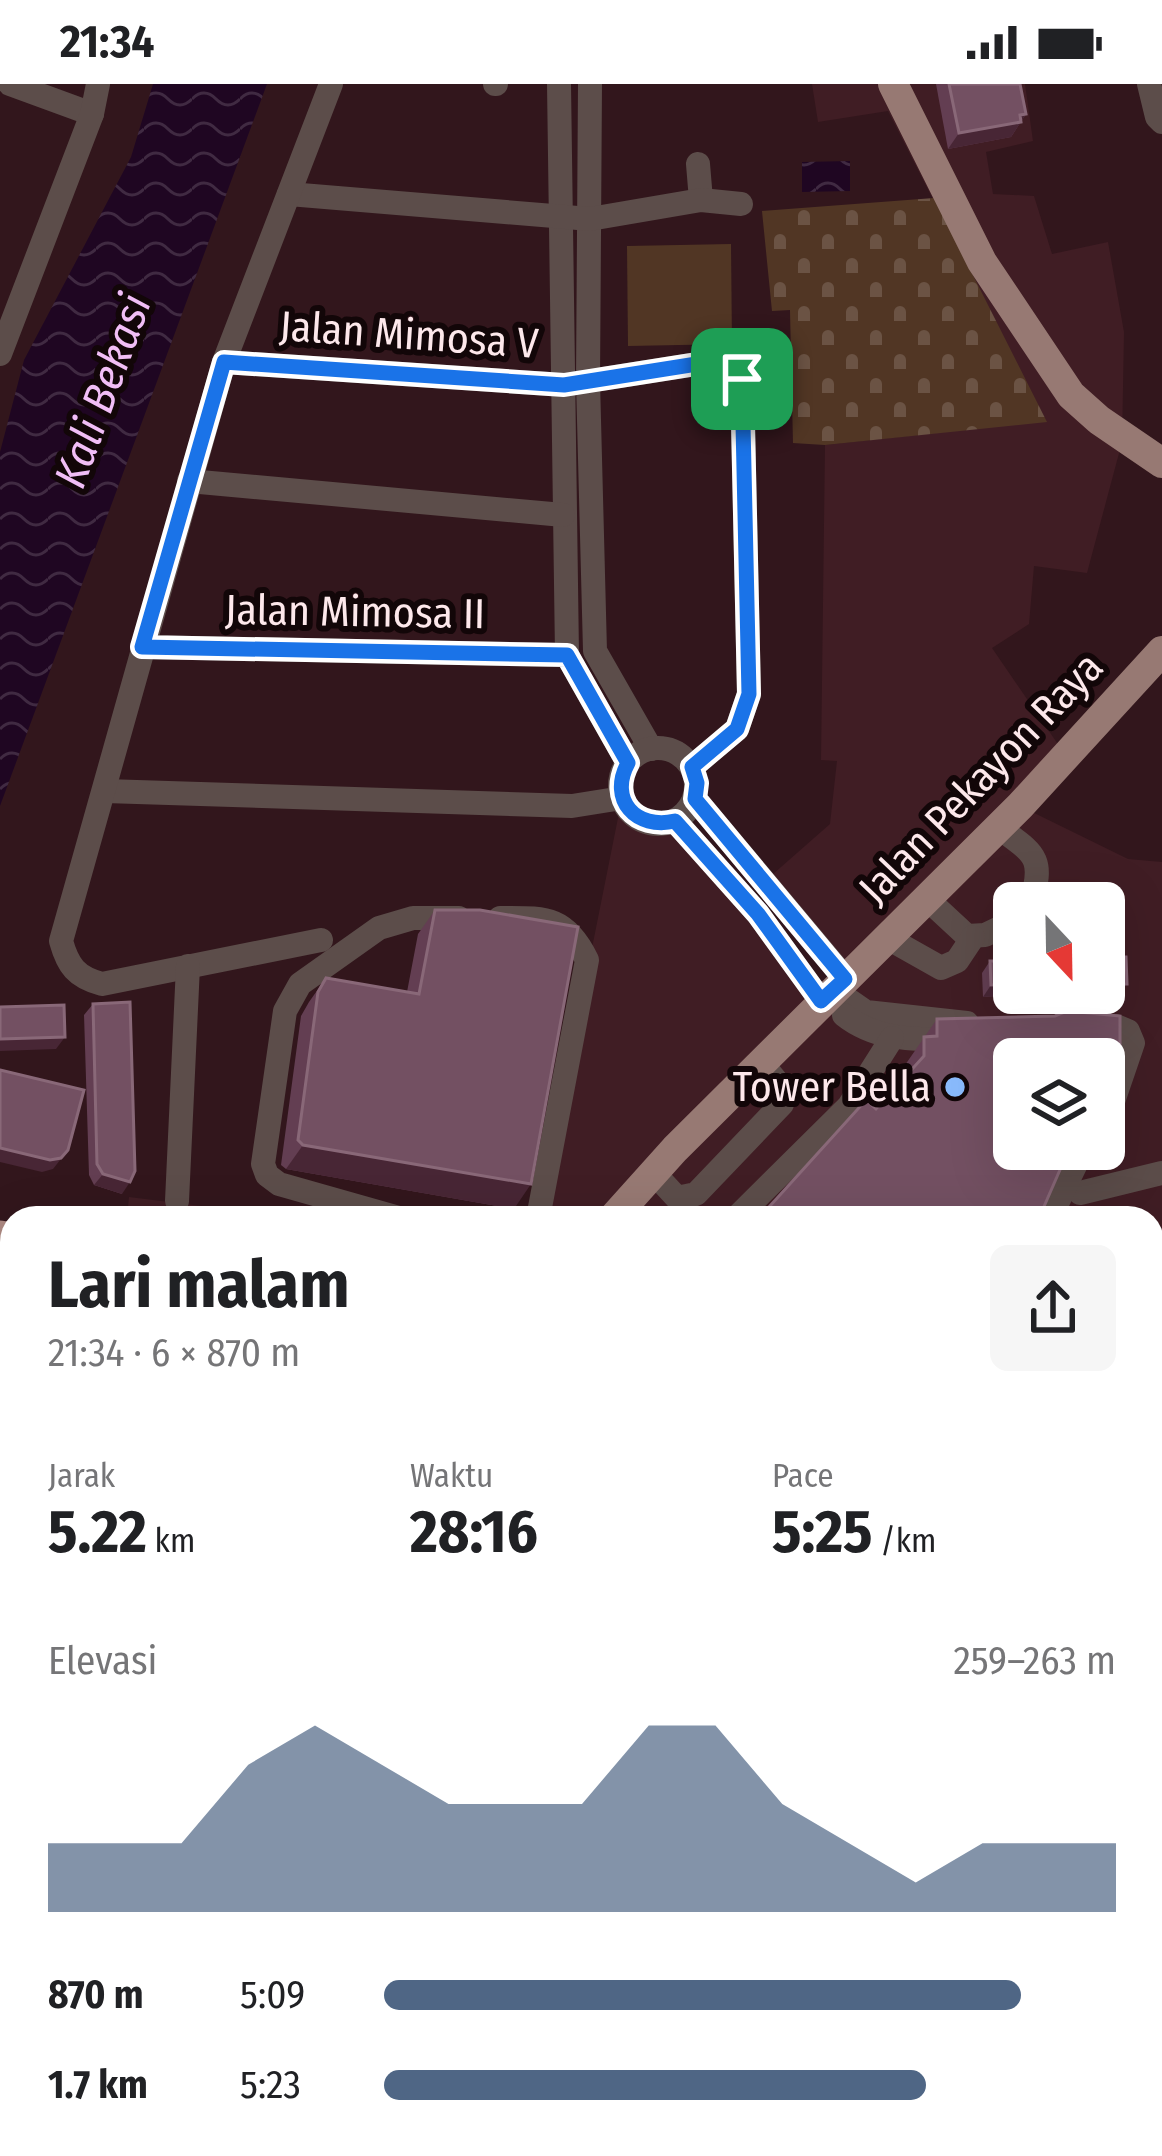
<!DOCTYPE html>
<html lang="id">
<head>
<meta charset="utf-8">
<style>
	:root { --surface:#fff; --page:#f6f6f6; --text:#202124; --muted:#757577; --accent:#4f6685 }
	body { margin:0; font-family:"Fira Sans Condensed",sans-serif; background:var(--page); color:var(--text); height:100vh; display:flex; flex-direction:column; font-size:45px; white-space:nowrap }
	* { box-sizing:border-box; margin:0 }
	p { font-size:39px; color:var(--muted) }
	.icon { flex:none; width:66px; height:66px; fill:none; stroke:currentColor; stroke-width:2; stroke-linecap:round; stroke-linejoin:round }
	.map { position:relative; flex:1; overflow:hidden }
	.side { position:absolute; left:0px; top:1122px; width:1164px; height:951px; display:flex; flex-direction:column; background:var(--surface); border-radius:36px 36px 0 0; box-shadow:0 12px 48px #0002 }
	.side>* { flex:none }
	.needle { width:78px; rotate:158deg }
	.tools { position:absolute; left:993px; top:798px; display:grid; gap:24px }
	.tools a { display:grid; place-items:center; width:132px; height:132px; border-radius:18px; background:var(--surface); box-shadow:0 12px 48px #0002; font-size:60px }
	.pin { position:absolute; display:grid; place-items:center; width:102px; height:102px; color:#fff; margin:-51px; border-radius:24px; box-shadow:0 6px 18px #0006 }
	.round { display:grid; place-items:center; flex:none; width:126px; height:126px; border-radius:18px; background:var(--page) }
	.overview { display:flex; align-items:center; justify-content:space-between; height:204px; padding:0 48px }
	h1 { font-size:66px; font-weight:700; line-height:90px }
	.stats { display:grid; grid-template-columns:repeat(3,1fr); gap:18px; height:204px; padding:12px 48px }
	.stats div { display:grid; align-content:center }
	.stats b { font-size:60px; font-weight:700 }
	.stats small { font-size:33px; font-weight:400 }
	.stats p { font-size:33px }
	.chart { height:336px; padding:24px 48px }
	.chart p { display:flex; justify-content:space-between }
	.chart svg { width:100%; height:216px; margin-top:12px; fill:var(--accent); opacity:.7 }
	ul { padding:0 48px; list-style:none; font-size:39px }
	li { display:grid; grid-template-columns:192px 144px 1fr; align-items:center; height:90px }
	li i { height:30px; border-radius:15px; background:var(--accent) }
	.status { display:flex; justify-content:space-between; align-items:center; height:84px; padding:0 60px; background:var(--surface); direction:ltr }
	.status svg { height:33px; fill:currentColor }
	.map>svg:first-child { display:block }
	.built { fill:#401d24; fill-rule:evenodd }
	.cemetery { fill:url(#cemetery-stones) }
	.pitch { fill:#513624 }
	.water { fill:url(#water-waves) }
	.lines { fill:none; stroke-linecap:round; stroke-linejoin:round }
	.minor { stroke:#5c4d4a; stroke-width:24 }
	.major { stroke:#977973; stroke-width:30 }
	.highway { stroke:#ae8a83; stroke-width:33 }
	.rail { stroke:#e0cacd; stroke-width:6; stroke-dasharray:21 21; stroke-linecap:butt }
	.path-bridge { stroke:#947b80; stroke-width:3; stroke-dasharray:9 6; stroke-linecap:butt }
	.wall { fill:#633e52 }
	.shaded-wall { fill:#482635 }
	.building { fill:#735062; stroke:#896878; stroke-width:3 }
	.route-casing { stroke:#fff; stroke-width:24 }
	.route { stroke:#1a73e8; stroke-width:15 }
	.poi-dot { fill:#89bafc; stroke:#120608; stroke-width:4.5 }
	.labels { text-anchor:middle; dominant-baseline:central; stroke-width:12; stroke-linejoin:round; paint-order:stroke }
	.street-label { font-size:42px; fill:#fde8eb; stroke:#120608 }
	.poi-label { font-size:42px; fill:#fde8eb; stroke:#120608; text-anchor:end }
	.water-label { font-size:45px; font-style:italic; fill:#f1bef6; stroke:#120608 }
</style>
</head>
<body>
<div class="status"><b>21:34</b><svg viewBox="0 0 49 12"><path d="M0 12V9h3v3zM5 12V6h3v6zM10 12V3h3v9zM15 12V0h3v12zM26 1h20v11H26zM47 4h2v5h-2z"/></svg></div>
<div class="map">
<svg width="1162" height="2072" viewBox="0 0 1162 2072">
	<defs>
		<pattern id="cemetery-stones" width="16" height="16" patternUnits="userSpaceOnUse" patternTransform="scale(3)"><rect width="16" height="16" fill="#513624"/><path d="M2 7V4a2 2 0 0 1 4 0v3zM10 15v-3a2 2 0 0 1 4 0v3z" fill="#6b5344"/></pattern>
		<pattern id="water-waves" width="16" height="10" patternUnits="userSpaceOnUse" patternTransform="scale(3)"><rect width="16" height="10" fill="#1f0622"/><path d="M0 5q4-4 8 0t8 0" fill="none" stroke="#402a42"/></pattern>
	</defs>
	<rect width="100%" height="100%" fill="#32161c"/>
	<g class="built">
		<path d="M 812,0 L 1025,0 L 1033,57 L 986,68 L 993,110 L 1034,112 L 1052,170 L 1108,158 L 1124,248 L 1122,358 L 1087,489 L 1034,482 L 1029,540 L 992,564 L 1066,672 L 1020,722 L 1128,775 L 1162,778 L 1162,1408 L 1152,1410 L 1152,1134 L 538,1134 L 622,714 L 630,728 L 643,737 L 659,741 L 675,737 L 820,917 L 844,895 L 764,798 L 830,740 L 837,677 L 821,676 L 825,361 L 1046,337 L 888,27 L 818,38 ZM 1014,819 L 1104,819 L 1104,909 L 1014,909 ZM 1014,975 L 1104,975 L 1104,1065 L 1014,1065 Z"/>
		<path d="M 129,1113 L 298,1134 L 127,1134 Z"/>
		<path d="M 1152,1539 L 1162,1558 L 1162,2039 L 1152,2039 Z"/>
		<path d="M 12,1744 L 12,2032 L 0,2032 L 0,1753 Z"/>
	</g>
	<path class="cemetery" d="M 934,114 L 1047,338 L 825,361 L 793,359 L 790,226 L 772,227 L 762,127 Z"/>
	<path class="pitch" d="M 731,160 L 732,260 L 628,262 L 627,162 Z"/>
	<g class="water">
		<path d="M 153,0 L 267,0 L 0,722 L 0,368 L 24,276 L 131,73 Z"/>
		<path d="M 850,77 L 850,107 L 802,108 L 802,78 Z"/>
	</g>
	<g class="lines">
		<g class="minor">
			<path d="M 10,0 L 92,30"/>
			<path d="M 495,0 L 496,0"/>
			<path d="M 559,0 L 567,571 L 628,679"/>
			<path d="M 590,0 L 588,297 L 595,567 L 651,665"/>
			<path d="M 1149,0 L 1157,33 L 1162,38"/>
			<path d="M 698,80 L 701,116"/>
			<path d="M 289,110 L 590,135 L 701,116 L 741,120"/>
			<path d="M 0,270 L 92,30 L 98,0"/>
			<path d="M 224,278 L 564,301 L 703,279 L 742,294 L 749,610 L 737,645 L 692,683"/>
			<path d="M 189,397 L 563,431"/>
			<path d="M 142,563 L 567,571"/>
			<circle cx="658" cy="702" r="38"/>
			<path d="M 105,707 L 572,722 L 622,714"/>
			<path d="M 695,715 L 845,894"/>
			<path d="M 675,737 L 758,830 L 821,917"/>
			<path d="M 998,743 C 1034,770 1045,772 1031,819"/>
			<path d="M 926,814 L 967,852 L 985,851 L 1014,837"/>
			<path d="M 500,834 C 544,834 565,831 587,876 L 538,1134"/>
			<path d="M 886,853 L 941,884 L 957,877 L 973,853"/>
			<path d="M 321,856 L 102,900 C 76,893 68,882 61,857 L 224,278 L 331,0"/>
			<path d="M 1104,866 L 1111,870"/>
			<path d="M 833,905 L 866,928 L 967,939"/>
			<path d="M 844,931 C 877,957 915,955 954,956"/>
			<path d="M 1092,944 L 1116,942 L 1128,947 L 1133,959 L 1104,1044"/>
			<path d="M 653,1088 L 677,1114 L 696,1110 L 782,1020 L 782,1004 L 761,978"/>
			<path d="M 1080,1109 L 1162,1089"/>
			<path d="M 177,1117 L 188,882"/>
			<path d="M 399,1134 L 279,1100 L 267,1091 L 263,1080 L 285,927 L 300,900 L 379,844 L 413,834 L 459,834"/>
			<path d="M 736,1134 L 849,1022 L 892,954"/>
			<path d="M 1050,1134 L 1083,1065"/>
			<path d="M 0,1216 L 12,1218"/>
			<path d="M 1152,1455 L 1162,1470"/>
			<path d="M 1152,1657 L 1162,1677"/>
			<path d="M 0,1828 L 12,1829"/>
			<path d="M 1152,1906 L 1162,1901"/>
			<path d="M 0,1974 L 12,1975"/>
		</g>
		<g class="major">
			<path d="M 893,0 L 982,178 L 1071,311 L 1099,336 L 1162,379"/>
			<path d="M 613,1134 L 675,1065 L 1020,722 L 1162,567"/>
		</g>
		<g class="highway">
			<path d="M 0,1153 L 12,1155"/>
			<path d="M 0,1186 L 12,1189"/>
			<path d="M 608,2061 L 610,2072"/>
			<path d="M 637,2061 L 639,2072"/>
			<path d="M 779,2061 L 1131,2072"/>
		</g>
		<g class="rail">
			<path d="M 674,2061 L 1162,2070"/>
			<path d="M 151,2072 L 419,2061"/>
			<path d="M 488,2072 L 522,2072"/>
		</g>
		<path class="path-bridge" d="M 963,2072 L 964,2061"/>
	</g>
	<g class="wall">
		<path d="M 936,0 L 1020,0 L 1026,30 L 1011,53 L 948,65 Z"/>
		<path d="M 435,826 L 514,1125 L 286,1085 L 281,1081 L 301,932 L 309,918 L 326,894 L 407,908 L 418,850 Z"/>
		<path d="M 1006,855 L 1014,855 L 1014,903 L 1008,911 L 983,913 L 982,889 L 990,877 L 999,877 L 998,867 Z"/>
		<path d="M 93,920 L 122,1110 L 94,1101 L 89,1091 L 84,931 Z"/>
		<path d="M 1055,932 L 759,1134 L 876,1025 L 896,1004 L 896,994 L 937,935 Z"/>
	</g>
	<g class="shaded-wall">
		<path d="M 1026,30 L 1011,53 L 948,65 L 959,49 Z"/>
		<path d="M 1014,900 L 1008,911 L 983,913 L 991,901 Z"/>
		<path d="M 1104,900 L 1127,900 L 1119,911 L 1073,912 L 1075,909 L 1104,909 Z"/>
		<path d="M 65,953 L 56,965 L 0,967 L 0,955 Z"/>
		<path d="M 303,1061 L 531,1100 L 514,1125 L 286,1085 Z"/>
		<path d="M 0,1064 L 68,1066 L 53,1085 L 42,1088 L 0,1078 Z"/>
		<path d="M 103,1090 L 130,1098 L 122,1110 L 94,1101 Z"/>
		<path d="M 1162,1865 L 1162,1880 L 1152,1885 L 1152,1870 Z"/>
		<path d="M 0,1944 L 12,1945 L 12,1957 L 0,1956 Z"/>
		<path d="M 1162,2005 L 1162,2019 L 1152,2020 L 1152,2006 Z"/>
	</g>
	<g class="building">
		<path d="M 949,0 L 1020,0 L 1026,30 L 1020,31 L 1021,38 L 959,49 Z"/>
		<path d="M 1070,813 L 1070,819 L 1049,819 L 1054,814 Z"/>
		<path d="M 435,826 L 480,826 L 578,843 L 531,1100 L 303,1061 L 298,1056 L 318,908 L 326,894 L 419,910 Z"/>
		<path d="M 1006,855 L 1014,855 L 1014,900 L 991,901 L 990,877 L 1007,877 Z"/>
		<path d="M 1104,867 L 1111,873 L 1126,873 L 1127,900 L 1104,900 Z"/>
		<path d="M 130,918 L 135,1087 L 130,1098 L 103,1090 L 97,1080 L 93,920 Z"/>
		<path d="M 64,921 L 65,953 L 0,955 L 0,923 Z"/>
		<path d="M 1067,927 L 1120,932 L 1120,974 L 1110,992 L 1104,995 L 1104,975 L 1014,975 L 1014,1065 L 1069,1065 L 1039,1134 L 759,1134 L 866,1016 L 876,1025 L 924,972 L 924,953 L 937,952 L 937,935 L 1055,932 Z"/>
		<path d="M 0,986 L 84,1006 L 68,1066 L 61,1074 L 50,1076 L 0,1064 Z"/>
		<path d="M 1152,1704 L 1162,1725 L 1162,1865 L 1152,1870 Z"/>
		<path d="M 0,1838 L 12,1839 L 12,1945 L 0,1944 Z"/>
		<path d="M 1162,1934 L 1162,2005 L 1152,2006 L 1152,1935 Z"/>
	</g>
	<g class="lines">
		<defs>
			<path id="route" d="M 224,278 L 564,301 L 703,279 L 742,295 L 749,610 L 737,645 L 692,683 L 697,699 L 695,715 L 845,895 L 821,917 L 758,830 L 675,737 C 636,746 608,716 628,679 L 567,571 L 142,563 Z"/>
		</defs>
		<use href="#route" class="route-casing"/>
		<use href="#route" class="route"/>
	</g>
	<circle class="poi-dot" cx="955" cy="1003" r="12"/>
	<g class="labels">
		<g class="street-label">
			<text transform="translate(409 251) rotate(4)">Jalan Mimosa V</text>
			<text transform="translate(355 528) rotate(1)">Jalan Mimosa II</text>
			<text transform="translate(981 694) rotate(-46)">Jalan Pekayon Raya</text>
		</g>
		<g class="poi-label">
			<text x="931" y="1003">Tower Bella</text>
		</g>
		<g class="water-label">
			<text transform="translate(103 307) rotate(-70)">Kali Bekasi</text>
		</g>
	</g>
</svg>
<div class="tools">
<a><svg class="needle" viewBox="-14 -14 28 28"><path d="M0-13l5 13h-10z" fill="#e53935"/><path d="M0 13l5-13h-10z" fill="#757577"/></svg></a>
<a><svg class="icon" aria-label="layers" viewBox="0 0 24 24"><path d="M12 4l9 5-9 5-9-5zM3 14l9 5 9-5"/></svg></a>
</div>
<div class="pin" style="left:742px;top:295px;background:#1e9e55"><svg class="icon" aria-label="arrive" viewBox="0 0 24 24"><path d="M6 21V4h12l-3 4 3 4H6"/></svg></div>
<section class="side">
<div class="overview"><div><h1>Lari malam</h1><p>21:34 · 6 × 870 m</p></div><a class="round"><svg class="icon" aria-label="share" viewBox="0 0 24 24"><path d="M12 15V3M7 8l5-5 5 5M5 13v7h14v-7"/></svg></a></div>
<div class="stats">
<div><p>Jarak</p><b>5.22<small> km</small></b></div>
<div><p>Waktu</p><b>28:16</b></div>
<div><p>Pace</p><b>5:25<small> /km</small></b></div>
</div>
<div class="chart"><p><span>Elevasi</span>259–263 m</p>
<svg viewBox="0 0 160 44" preserveAspectRatio="none"><path d="M0 44V30L10 30L20 30L30 14L40 6L50 14L60 22L70 22L80 22L90 6L100 6L110 22L120 30L130 38L140 30L150 30L160 30V44z"/></svg>
</div>
<ul>
<li><b>870 m</b>5:09<i style="width:87%"></i></li>
<li><b>1.7 km</b>5:23<i style="width:74%"></i></li>
</ul>
</section>
</div>
</body>
</html>
